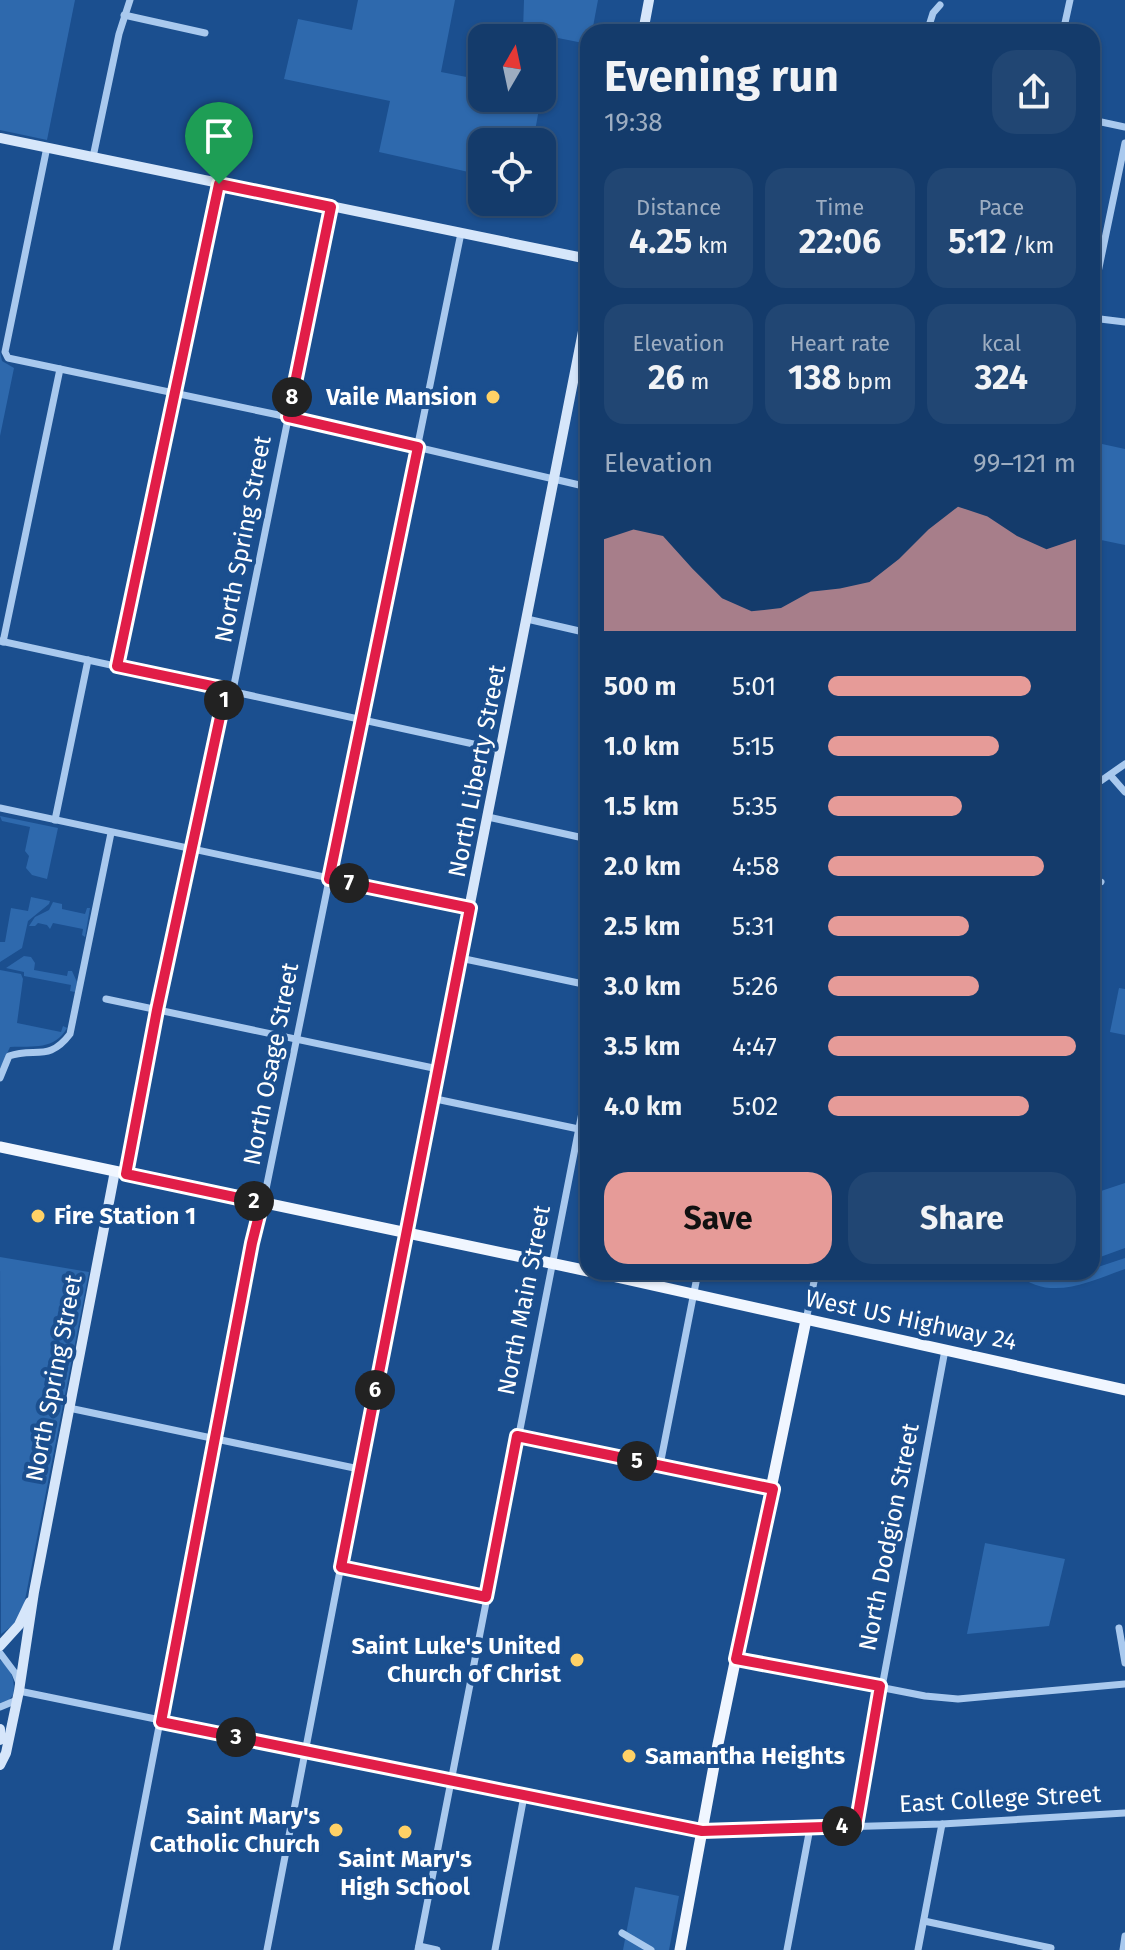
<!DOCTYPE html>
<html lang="en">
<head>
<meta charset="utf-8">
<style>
	:root { --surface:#143b6b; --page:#214673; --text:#f1f3f6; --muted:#9dadc1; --line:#33557e; --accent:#e69b98 }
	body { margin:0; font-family:"Fira Sans",sans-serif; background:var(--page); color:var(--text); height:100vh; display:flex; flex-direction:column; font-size:30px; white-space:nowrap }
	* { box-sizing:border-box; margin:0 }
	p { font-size:26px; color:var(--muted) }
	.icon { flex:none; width:44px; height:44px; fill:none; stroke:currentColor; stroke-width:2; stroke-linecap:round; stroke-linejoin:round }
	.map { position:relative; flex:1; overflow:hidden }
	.details { position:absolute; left:580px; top:24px; width:520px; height:1256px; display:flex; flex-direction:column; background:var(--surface); border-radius:24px; box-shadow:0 2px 6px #0004,0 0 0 2px var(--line) }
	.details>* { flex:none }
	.needle { width:52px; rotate:9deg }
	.tools { position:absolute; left:468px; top:24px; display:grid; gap:16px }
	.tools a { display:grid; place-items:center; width:88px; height:88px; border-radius:16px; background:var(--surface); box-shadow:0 2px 6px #0004,0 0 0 2px var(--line); font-size:40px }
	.pin { position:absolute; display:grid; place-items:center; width:68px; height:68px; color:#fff; margin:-82px -34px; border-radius:50% 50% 50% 0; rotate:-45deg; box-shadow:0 0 8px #0007 }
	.pin .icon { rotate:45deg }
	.km { position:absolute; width:40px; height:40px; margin:-20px; border-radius:50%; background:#222; color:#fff; font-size:22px; line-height:40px; text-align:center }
	.round { display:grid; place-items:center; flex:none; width:84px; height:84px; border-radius:24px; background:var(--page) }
	.summary { display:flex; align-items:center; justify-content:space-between; height:136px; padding:0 24px }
	h1 { font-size:44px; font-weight:700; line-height:60px }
	.stats { display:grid; grid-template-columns:repeat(3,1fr); gap:12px; height:136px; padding:8px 24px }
	.stats div { display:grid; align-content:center; border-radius:20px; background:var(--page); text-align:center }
	.stats b { font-size:34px; font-weight:700 }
	.stats small { font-size:22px; font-weight:400 }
	.stats p { font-size:22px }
	.chart { height:224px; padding:16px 24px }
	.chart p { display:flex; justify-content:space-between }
	.chart svg { width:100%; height:144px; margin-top:8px; fill:var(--accent); opacity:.7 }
	.primary-button { display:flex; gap:16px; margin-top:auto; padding:16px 24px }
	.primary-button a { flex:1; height:92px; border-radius:24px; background:var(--accent); color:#111; font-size:32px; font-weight:700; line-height:92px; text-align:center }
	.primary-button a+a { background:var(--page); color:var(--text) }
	ul { padding:0 24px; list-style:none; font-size:26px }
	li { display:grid; grid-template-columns:128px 96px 1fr; align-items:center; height:60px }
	li i { height:20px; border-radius:10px; background:var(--accent) }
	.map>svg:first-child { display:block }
	.green { fill:#2e69ad }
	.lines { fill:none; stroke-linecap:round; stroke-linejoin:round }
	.street { stroke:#a9c9ee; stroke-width:7 }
	.secondary { stroke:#d6e6fa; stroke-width:10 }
	.primary { stroke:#f0f6ff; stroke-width:11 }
	.route-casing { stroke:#fff; stroke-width:16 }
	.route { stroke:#e11d48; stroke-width:10 }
	.poi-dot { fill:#ffd166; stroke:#1b4f8f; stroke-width:3 }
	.labels { text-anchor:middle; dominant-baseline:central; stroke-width:8; stroke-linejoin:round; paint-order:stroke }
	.poi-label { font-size:24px; font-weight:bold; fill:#fff; stroke:#1b4f8f; text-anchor:end }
	.street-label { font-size:24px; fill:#fff; stroke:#1b4f8f }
</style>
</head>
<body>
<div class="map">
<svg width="1125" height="1950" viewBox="0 0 1125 1950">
	<rect width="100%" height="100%" fill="#1b4f8f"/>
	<g class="green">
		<path d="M 0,0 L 75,0 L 47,140 L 0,130 Z"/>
		<path d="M 358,0 L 455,0 L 441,72 L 482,80 L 482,98 L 541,98 L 533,142 L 482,142 L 482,175 L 379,152 L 390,101 L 284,79 L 298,19 L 352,30 Z"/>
		<path d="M 524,0 L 598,0 L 592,32 L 588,32 L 588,44 L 523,31 Z"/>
		<path d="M 0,352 L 2,361 L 14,368 L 0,436 Z"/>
		<path d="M 1093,442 L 1125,449 L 1125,545 L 1101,540 L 1098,552 L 1092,551 Z"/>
		<path d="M 0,816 L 58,828 L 47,879 L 32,875 L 26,868 L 29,856 L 25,851 L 30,827 L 2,821 Z"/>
		<path d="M 31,897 L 50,901 L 49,904 L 28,921 L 22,948 L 0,962 L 0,942 L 5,942 L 11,908 L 28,911 Z"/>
		<path d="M 53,902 L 62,904 L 62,909 L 85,914 L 87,908 L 90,908 L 85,937 L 82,935 L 83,929 L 53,923 L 50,929 L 47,925 L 38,923 L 35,926 L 29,926 L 35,917 L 49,910 Z"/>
		<path d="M 24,956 L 31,957 L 35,963 L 34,970 L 67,976 L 68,971 L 72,971 L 77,982 L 75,992 L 70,991 L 71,985 L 24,976 L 24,972 L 6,968 Z"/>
		<path d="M 0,970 L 21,974 L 23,979 L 17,1023 L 61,1032 L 63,1026 L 67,1028 C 55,1050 33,1046 10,1047 L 0,1069 Z"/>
		<path d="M 1119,988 L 1125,989 L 1125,1035 L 1110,1032 Z"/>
		<path d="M 1125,1183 L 1125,1248 L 1092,1260 L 1092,1194 Z"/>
		<path d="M 0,1257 L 89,1272 L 24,1605 L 16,1623 L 1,1634 Z"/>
		<path d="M 1125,1258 L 1125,1269 C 1088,1282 1048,1303 1015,1272 C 1030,1272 1044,1280 1060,1278 C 1071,1277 1080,1272 1092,1272 L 1092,1269 Z"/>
		<path d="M 985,1543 L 1065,1559 L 1049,1626 L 967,1634 Z"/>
		<path d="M 0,1660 C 11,1667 16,1682 13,1695 L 9,1700 L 0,1703 Z"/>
		<path d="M 635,1887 L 679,1896 L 669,1950 L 623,1950 Z"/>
	</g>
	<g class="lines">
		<g class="street">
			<path d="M 124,15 L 205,33"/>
			<path d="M 927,32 L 933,13 L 940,5"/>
			<path d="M 1063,32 L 1070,0"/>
			<path d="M 1092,120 L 1125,127"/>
			<path d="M 47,147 L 5,352 L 8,358 L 288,417 L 588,487"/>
			<path d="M 93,157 L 119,34 L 130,0"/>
			<path d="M 1092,301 L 1125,143"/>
			<path d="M 1092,318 L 1125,322"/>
			<path d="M 527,619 L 588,633"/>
			<path d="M 0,641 L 501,750"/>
			<path d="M 3,642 L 60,369"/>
			<path d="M 117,666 L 219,184"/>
			<path d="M 233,690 L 331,207"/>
			<path d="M 1111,776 L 1125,792"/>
			<path d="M 1092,787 L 1125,764"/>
			<path d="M 0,808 L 470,908"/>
			<path d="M 488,817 L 588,839"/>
			<path d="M 55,820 L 88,660"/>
			<path d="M 1092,879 L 1101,882"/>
			<path d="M 460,958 L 588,985"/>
			<path d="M 106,999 L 438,1069"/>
			<path d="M 0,1078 L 9,1056 C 35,1047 49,1062 70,1034 L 111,833"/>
			<path d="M 431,1098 L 588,1131"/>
			<path d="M 126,1174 L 157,1010 L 226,689"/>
			<path d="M 806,1320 L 816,1272"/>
			<path d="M 69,1408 L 359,1469"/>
			<path d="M 517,1436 L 773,1489"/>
			<path d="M 660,1465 L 698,1272"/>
			<path d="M 341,1567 L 486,1597"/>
			<path d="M 1119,1628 L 1125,1663"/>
			<path d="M 0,1653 L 15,1673 L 19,1683"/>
			<path d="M 736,1659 L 925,1696 L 958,1699 L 1125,1684"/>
			<path d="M 19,1691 L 702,1831 L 942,1824 L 1125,1813"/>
			<path d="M 0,1707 L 17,1700"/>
			<path d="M 856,1826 L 945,1350"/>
			<path d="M 924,1921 L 1051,1948"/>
			<path d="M 622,1933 L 651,1950"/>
			<path d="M 419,1946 L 437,1950"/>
			<path d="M 116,1950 L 252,1243 L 266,1189 L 461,233"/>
			<path d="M 267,1950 L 405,1233"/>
			<path d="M 418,1950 L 588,1082"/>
			<path d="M 495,1950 L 524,1796"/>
			<path d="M 787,1950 L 810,1828"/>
			<path d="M 918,1950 L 942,1824"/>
			<path d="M 1123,1950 L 1125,1936"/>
		</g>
		<g class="secondary">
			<path d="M 643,32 L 649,0"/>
			<path d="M 0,138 L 588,259"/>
			<path d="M 405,1233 L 588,306"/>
			<path d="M 0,1646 L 19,1625 L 30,1602"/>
			<path d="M 0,1729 L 0,1740"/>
			<path d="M 0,1765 L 6,1753 L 19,1691 L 34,1592 L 115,1171"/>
		</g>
		<g class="primary">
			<path d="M 0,1147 L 588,1271"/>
			<path d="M 594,1272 L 1125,1390"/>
			<path d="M 680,1950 L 718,1744 L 806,1320"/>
		</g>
	</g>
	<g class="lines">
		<defs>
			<path id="route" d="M 219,184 L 331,207 L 288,417 L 418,447 L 329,879 L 470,908 L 341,1567 L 486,1597 L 517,1436 L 773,1489 L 736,1659 L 880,1686 L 856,1826 L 702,1831 L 161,1722 L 252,1243 L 262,1203 L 126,1174 L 157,1010 L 226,689 L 117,666 Z"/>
		</defs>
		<use href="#route" class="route-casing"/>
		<use href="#route" class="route"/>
	</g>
	<g class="poi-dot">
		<circle cx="493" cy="397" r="8"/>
		<circle cx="38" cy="1216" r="8"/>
		<circle cx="577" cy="1660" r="8"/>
		<circle cx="629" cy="1756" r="8"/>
		<circle cx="336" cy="1830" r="8"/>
		<circle cx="405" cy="1832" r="8"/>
	</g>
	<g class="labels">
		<g class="poi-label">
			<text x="477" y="397">Vaile Mansion</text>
			<text x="54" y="1216" text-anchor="start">Fire Station 1</text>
			<text x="561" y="1646">Saint Luke's United<tspan x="561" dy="28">Church of Christ</tspan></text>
			<text x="645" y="1756" text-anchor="start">Samantha Heights</text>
			<text x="320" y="1816">Saint Mary's<tspan x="320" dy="28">Catholic Church</tspan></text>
			<text x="405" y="1859" text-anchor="middle">Saint Mary's<tspan x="405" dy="28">High School</tspan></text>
		</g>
		<g class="street-label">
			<text transform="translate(243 539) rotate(-79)">North Spring Street</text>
			<text transform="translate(477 771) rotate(-79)">North Liberty Street</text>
			<text transform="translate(271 1064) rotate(-79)">North Osage Street</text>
			<text transform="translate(524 1300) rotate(-79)">North Main Street</text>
			<text transform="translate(911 1320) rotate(12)">West US Highway 24</text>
			<text transform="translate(54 1378) rotate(-79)">North Spring Street</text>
			<text transform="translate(889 1537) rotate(-79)">North Dodgion Street</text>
			<text transform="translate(1000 1799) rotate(-3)">East College Street</text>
		</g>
	</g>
</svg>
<div class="tools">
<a><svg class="needle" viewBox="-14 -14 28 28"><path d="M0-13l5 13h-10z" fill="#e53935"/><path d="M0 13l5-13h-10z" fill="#9dadc1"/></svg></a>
<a><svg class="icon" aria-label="locate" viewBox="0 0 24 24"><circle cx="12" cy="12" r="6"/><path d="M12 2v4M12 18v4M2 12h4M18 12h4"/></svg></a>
</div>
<div class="pin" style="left:219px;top:184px;background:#1e9e55"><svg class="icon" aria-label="arrive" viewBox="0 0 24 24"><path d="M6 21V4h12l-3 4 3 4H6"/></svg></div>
<b class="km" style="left:224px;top:700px">1</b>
<b class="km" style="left:254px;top:1201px">2</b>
<b class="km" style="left:236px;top:1737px">3</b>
<b class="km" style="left:842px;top:1826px">4</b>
<b class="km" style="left:637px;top:1461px">5</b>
<b class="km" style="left:375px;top:1390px">6</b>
<b class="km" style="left:349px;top:883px">7</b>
<b class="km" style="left:292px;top:397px">8</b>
<section class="details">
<div class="summary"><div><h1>Evening run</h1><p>19:38</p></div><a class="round"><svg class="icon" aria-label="share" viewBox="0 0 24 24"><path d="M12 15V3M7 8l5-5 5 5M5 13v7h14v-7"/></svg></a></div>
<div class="stats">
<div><p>Distance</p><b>4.25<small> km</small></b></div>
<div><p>Time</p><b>22:06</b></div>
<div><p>Pace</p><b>5:12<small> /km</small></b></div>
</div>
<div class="stats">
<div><p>Elevation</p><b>26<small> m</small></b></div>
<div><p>Heart rate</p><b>138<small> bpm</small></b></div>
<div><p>kcal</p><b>324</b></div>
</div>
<div class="chart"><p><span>Elevation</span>99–121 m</p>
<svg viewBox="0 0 160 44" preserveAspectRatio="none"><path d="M0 44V16L10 13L20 15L30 25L40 34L50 38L60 37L70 32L80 31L90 29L100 22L110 13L120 6L130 9L140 15L150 19L160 16V44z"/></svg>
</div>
<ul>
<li><b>500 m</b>5:01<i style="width:82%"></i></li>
<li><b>1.0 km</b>5:15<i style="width:69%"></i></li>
<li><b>1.5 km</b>5:35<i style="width:54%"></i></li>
<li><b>2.0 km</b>4:58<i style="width:87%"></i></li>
<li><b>2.5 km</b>5:31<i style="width:57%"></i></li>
<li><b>3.0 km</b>5:26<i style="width:61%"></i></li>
<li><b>3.5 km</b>4:47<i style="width:100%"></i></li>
<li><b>4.0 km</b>5:02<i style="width:81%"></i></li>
</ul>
<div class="primary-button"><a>Save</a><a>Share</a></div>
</section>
</div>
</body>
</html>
